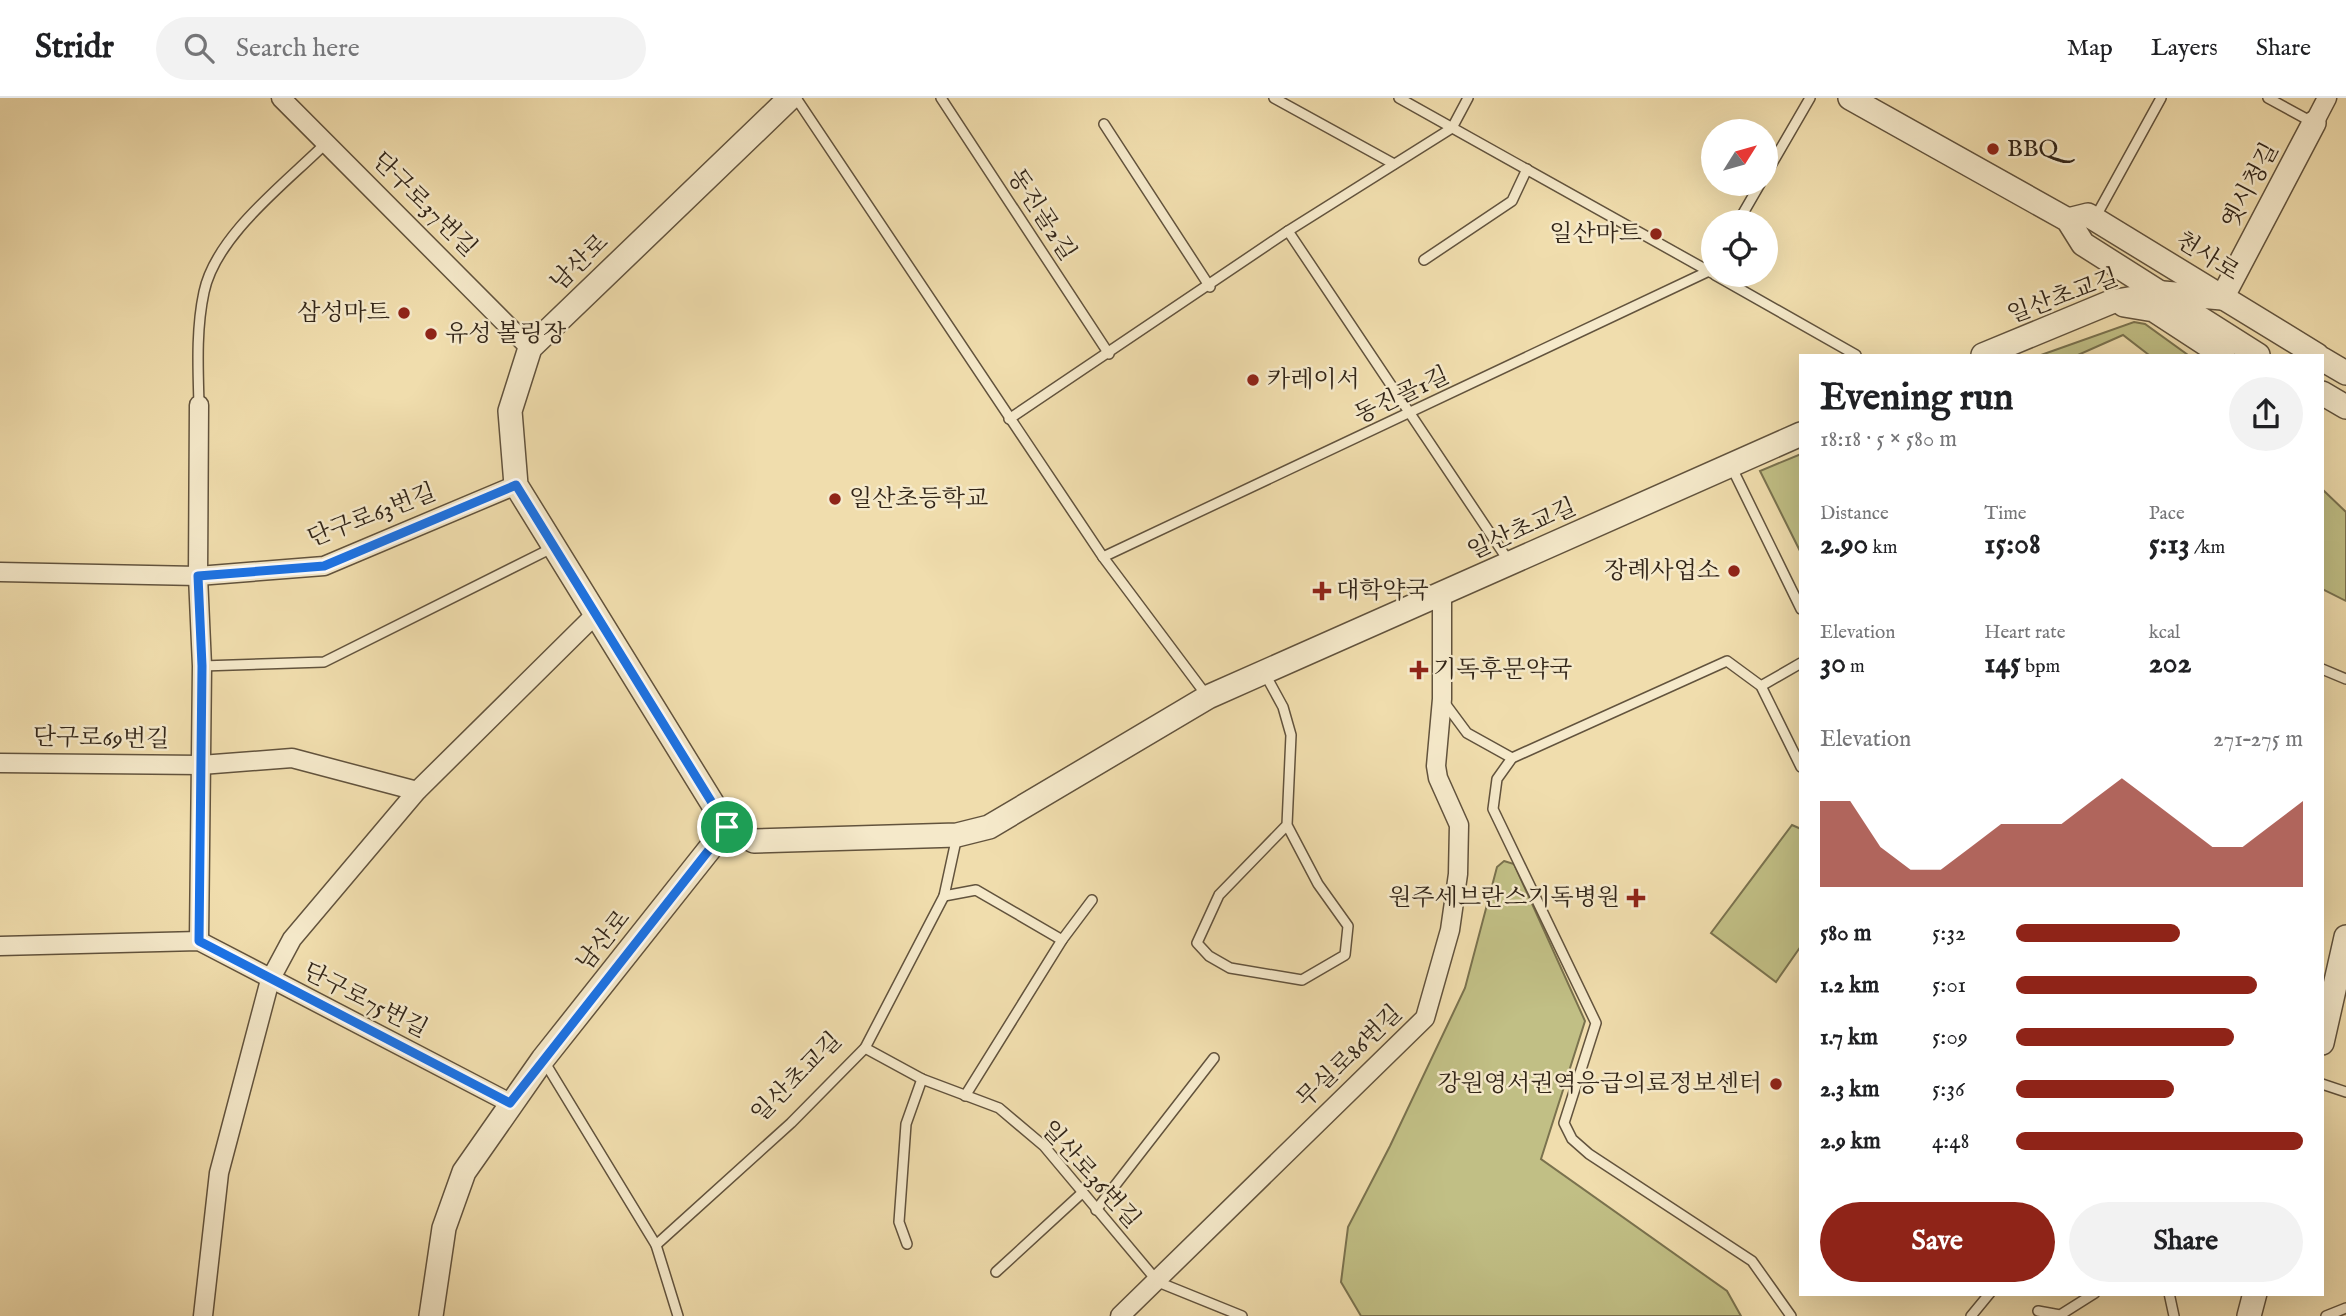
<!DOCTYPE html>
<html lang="en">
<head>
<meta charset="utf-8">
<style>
	:root { --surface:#fff; --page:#f2f2f2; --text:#202124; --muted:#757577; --line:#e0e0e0; --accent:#8f2418 }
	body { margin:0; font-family:"IM FELL English","Noto Serif KR",serif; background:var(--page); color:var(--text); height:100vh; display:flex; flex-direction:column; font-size:26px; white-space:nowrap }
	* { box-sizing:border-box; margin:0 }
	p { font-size:23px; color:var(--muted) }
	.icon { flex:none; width:38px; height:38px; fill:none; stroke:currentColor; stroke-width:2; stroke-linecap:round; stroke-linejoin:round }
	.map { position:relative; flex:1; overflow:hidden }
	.panel { position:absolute; left:1799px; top:256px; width:525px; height:942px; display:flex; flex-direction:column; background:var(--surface); border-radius:0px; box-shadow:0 7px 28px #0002 }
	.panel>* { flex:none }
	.needle { width:46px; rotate:53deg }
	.buttons { position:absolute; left:1701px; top:21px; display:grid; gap:14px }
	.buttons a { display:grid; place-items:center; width:77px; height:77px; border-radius:50%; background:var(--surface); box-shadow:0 7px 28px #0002; font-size:35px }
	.pin { position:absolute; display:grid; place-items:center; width:60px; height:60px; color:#fff; margin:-30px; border:4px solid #fff; border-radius:50%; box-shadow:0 2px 7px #0007 }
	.round { display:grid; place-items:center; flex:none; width:74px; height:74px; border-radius:37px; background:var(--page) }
	.summary { display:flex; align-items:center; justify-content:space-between; height:119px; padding:0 21px }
	h1 { font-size:38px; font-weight:800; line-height:52px }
	.figures { display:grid; grid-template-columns:repeat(3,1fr); gap:10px; height:119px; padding:7px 21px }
	.figures div { display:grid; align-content:center }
	.figures b { font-size:30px; font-weight:800 }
	.figures small { font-size:19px; font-weight:400 }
	.figures p { font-size:19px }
	.chart { height:196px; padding:14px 21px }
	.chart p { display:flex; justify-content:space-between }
	.chart svg { width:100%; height:126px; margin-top:7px; fill:var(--accent); opacity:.7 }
	.primary-button { display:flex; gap:14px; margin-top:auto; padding:14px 21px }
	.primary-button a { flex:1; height:80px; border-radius:42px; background:var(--accent); color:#fff; font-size:28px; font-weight:800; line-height:80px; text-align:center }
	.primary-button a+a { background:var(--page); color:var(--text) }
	ul { padding:0 21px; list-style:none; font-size:23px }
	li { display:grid; grid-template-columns:112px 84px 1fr; align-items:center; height:52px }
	li i { height:18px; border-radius:9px; background:var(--accent) }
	header { display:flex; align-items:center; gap:42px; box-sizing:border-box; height:98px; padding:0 35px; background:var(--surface); border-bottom:2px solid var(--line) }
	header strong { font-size:33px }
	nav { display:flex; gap:38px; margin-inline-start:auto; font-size:24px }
	.search { width:490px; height:63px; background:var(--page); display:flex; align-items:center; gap:18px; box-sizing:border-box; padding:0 24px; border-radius:38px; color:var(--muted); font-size:26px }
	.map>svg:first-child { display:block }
	.green { fill:#c1bf85; stroke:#7a724e; stroke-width:2 }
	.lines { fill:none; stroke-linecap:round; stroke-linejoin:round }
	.service-casing { stroke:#62533d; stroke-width:12 }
	.minor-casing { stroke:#62533d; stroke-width:21 }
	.tertiary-casing { stroke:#62533d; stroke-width:26 }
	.service { stroke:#f5e9ca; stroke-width:9 }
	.minor { stroke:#f5e9ca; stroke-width:18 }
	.tertiary { stroke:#f5e9ca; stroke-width:23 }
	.route-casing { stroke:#fff; stroke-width:14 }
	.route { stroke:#1a73e8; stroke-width:9 }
	.poi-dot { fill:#8f2418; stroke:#f5e9ca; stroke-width:2.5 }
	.labels { text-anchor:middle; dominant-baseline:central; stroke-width:5; stroke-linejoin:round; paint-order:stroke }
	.poi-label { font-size:24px; fill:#322518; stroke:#f5e9ca; text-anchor:start }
	.street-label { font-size:24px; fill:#322518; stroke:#f5e9ca }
</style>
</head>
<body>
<header>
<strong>Stridr</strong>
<div class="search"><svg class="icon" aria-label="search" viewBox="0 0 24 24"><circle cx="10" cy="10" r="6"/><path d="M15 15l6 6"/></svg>Search here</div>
<nav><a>Map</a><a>Layers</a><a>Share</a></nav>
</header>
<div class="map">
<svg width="2346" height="1218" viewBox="0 0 2346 1218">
	<rect width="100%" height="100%" fill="#f0ddad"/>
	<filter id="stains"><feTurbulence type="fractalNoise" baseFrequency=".00286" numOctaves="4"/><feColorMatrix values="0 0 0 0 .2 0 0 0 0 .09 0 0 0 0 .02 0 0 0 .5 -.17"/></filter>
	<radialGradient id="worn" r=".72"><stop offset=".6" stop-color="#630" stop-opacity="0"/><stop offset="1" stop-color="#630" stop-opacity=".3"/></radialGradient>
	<g class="green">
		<path d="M 2134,224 L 2145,226 L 2188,257 L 2149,257 L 2123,237 L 2078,257 L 2041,257 Z"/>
		<path d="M 1801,356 L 1801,455 L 1760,373 Z"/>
		<path d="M 2322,391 L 2346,414 L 2346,503 L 2322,491 Z"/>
		<path d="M 1792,727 L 1801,731 L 1801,848 L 1776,884 L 1711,835 Z"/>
		<path d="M 1504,763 L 1514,766 L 1585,923 L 1541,1061 L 1727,1193 L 1741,1218 L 1361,1218 L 1341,1184 L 1348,1129 L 1390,1048 L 1465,890 L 1497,769 Z"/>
	</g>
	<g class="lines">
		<defs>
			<g id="service">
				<path d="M 796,0 L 1103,459 L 1207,598"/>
				<path d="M 941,0 L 1109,256"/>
				<path d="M 1274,0 L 1394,66"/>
				<path d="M 1399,0 L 1712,175"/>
				<path d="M 2268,0 L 2312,24"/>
				<path d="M 1104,26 L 1210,189"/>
				<path d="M 1766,76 L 1810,0"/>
				<path d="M 2095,120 L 2161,0"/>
				<path d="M 1738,124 L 1760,86"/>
				<path d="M 1288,133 L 1510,465"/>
				<path d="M 1424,162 L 1512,103 L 1527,71"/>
				<path d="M 1715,177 L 1856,257"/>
				<path d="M 199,307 C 198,270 196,231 204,194 C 216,137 286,85 326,45"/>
				<path d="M 1009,321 L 1288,133 L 1452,30 L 1468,0"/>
				<path d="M 1731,368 L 1801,511"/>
				<path d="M 1103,459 L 1709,173 L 1713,166"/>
				<path d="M 202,568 L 324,564 L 554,449"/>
				<path d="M 2322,571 L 2346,581"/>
				<path d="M 1265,576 L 1283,609 L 1291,637 L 1287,727 L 1318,786 L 1348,828 L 1345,857 L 1302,882 L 1230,870 L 1209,858 L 1197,845 L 1219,797 L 1287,727"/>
				<path d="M 1761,588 L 1801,565"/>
				<path d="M 1444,604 L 1467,635 L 1512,660"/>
				<path d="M 944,798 L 976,792 L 1062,842"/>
				<path d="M 865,950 L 922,981 L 999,1010 L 1044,1048 L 1158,1184 L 1242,1218"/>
				<path d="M 544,963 L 656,1147 L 678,1218"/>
				<path d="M 2322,986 L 2346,994"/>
				<path d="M 965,998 L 1062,842 L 1092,802"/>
				<path d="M 1096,1112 L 1214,960"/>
				<path d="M 907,1146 L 899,1124 L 906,1026 L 922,981"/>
				<path d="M 656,1147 L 791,1025 L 865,950 L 944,798 L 957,738"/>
				<path d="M 996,1174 L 1082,1095"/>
				<path d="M 2169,1195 L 2174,1218"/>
				<path d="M 2038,1213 L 2060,1217 L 2095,1195"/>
				<path d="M 1791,1218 L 1752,1163 L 1589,1056 L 1572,1041 L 1564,1025 L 1596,925 L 1493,711 L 1497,681 L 1512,660 L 1727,563 L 1761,588 L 1801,669"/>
				<path d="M 1971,1218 L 1990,1195"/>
				<path d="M 2326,1218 L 2346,1210"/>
			</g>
			<g id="minor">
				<path d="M 281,0 L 530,250"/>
				<path d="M 2314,25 L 2327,0"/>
				<path d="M 0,474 L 198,478 L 324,468 L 516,387"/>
				<path d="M 0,665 L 201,667 L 292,660 L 417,693"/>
				<path d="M 199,843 L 202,568 L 198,478 L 199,307"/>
				<path d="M 0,848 L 199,843 L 510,1005"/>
				<path d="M 203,1218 L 219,1075 L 270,882 L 292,841 L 417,693 L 597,515"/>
				<path d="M 1120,1218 L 1425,920 L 1450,832 L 1458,776 L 1459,727 L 1438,680 L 1436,668 L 1442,601 L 1442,497"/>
			</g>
			<g id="tertiary">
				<path d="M 1850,0 L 2068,122 L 2083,146 L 2258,257"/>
				<path d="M 2068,122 L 2088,117 L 2317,257"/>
				<path d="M 2124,207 L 2154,212 L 2223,257"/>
				<path d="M 1983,257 L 2111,204 L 2163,195 L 2222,200 L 2314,25"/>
				<path d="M 2322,261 L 2346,275"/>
				<path d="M 2322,295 L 2346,309"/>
				<path d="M 727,729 L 754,743 L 957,737 L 989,729 L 1208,599 L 1801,336"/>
				<path d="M 727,729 L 516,387 L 510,313 L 530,250 L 790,0"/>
				<path d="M 2322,945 L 2346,839"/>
				<path d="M 431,1218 L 444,1130 L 464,1074 L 543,961 L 727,729"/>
				<path d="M 2249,1218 L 2255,1195"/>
			</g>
		</defs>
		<use href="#service" class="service-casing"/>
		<use href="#minor" class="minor-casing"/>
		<use href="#tertiary" class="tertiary-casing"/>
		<use href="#service" class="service"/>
		<use href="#minor" class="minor"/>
		<use href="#tertiary" class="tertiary"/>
	</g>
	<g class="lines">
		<defs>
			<path id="route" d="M 516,387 L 727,729 L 510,1005 L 199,843 L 202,568 L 198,478 L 324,468 Z"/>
		</defs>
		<use href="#route" class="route-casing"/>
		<use href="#route" class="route"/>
	</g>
	<g class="poi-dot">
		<circle cx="1993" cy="51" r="7"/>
		<circle cx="1656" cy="136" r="7"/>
		<circle cx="404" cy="215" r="7"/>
		<circle cx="431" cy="236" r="7"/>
		<circle cx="1253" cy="282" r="7"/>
		<circle cx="835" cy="401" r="7"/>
		<circle cx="1734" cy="473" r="7"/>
		<path d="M1318.5 482.5h7v7h7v7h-7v7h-7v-7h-7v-7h7z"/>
		<path d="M1415.5 561.5h7v7h7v7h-7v7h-7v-7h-7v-7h7z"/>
		<path d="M1632.5 789.5h7v7h7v7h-7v7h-7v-7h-7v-7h7z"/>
		<circle cx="1776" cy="986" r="7"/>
	</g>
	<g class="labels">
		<g class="poi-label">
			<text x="2007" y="51">BBQ</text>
			<text x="1642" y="136" text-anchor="end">일산마트</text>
			<text x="390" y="215" text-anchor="end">삼성마트</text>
			<text x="445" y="236">유성 볼링장</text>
			<text x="1267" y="282">카레이서</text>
			<text x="849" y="401">일산초등학교</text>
			<text x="1720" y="473" text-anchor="end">장례사업소</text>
			<text x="1336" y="493">대학약국</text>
			<text x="1433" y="572">기독후문약국</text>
			<text x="1620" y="800" text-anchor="end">원주세브란스기독병원</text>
			<text x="1762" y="986" text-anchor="end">강원영서권역응급의료정보센터</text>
		</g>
		<g class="street-label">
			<text transform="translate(2251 88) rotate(-62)">옛시청길</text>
			<text transform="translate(424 107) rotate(45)">단구로37번길</text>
			<text transform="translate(1041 117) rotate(57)">동진골2길</text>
			<text transform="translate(2207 159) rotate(32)">천사로</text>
			<text transform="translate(580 165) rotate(-44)">남산로</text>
			<text transform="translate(2063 199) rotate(-20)">일산초교길</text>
			<text transform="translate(1402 298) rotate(-25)">동진골1길</text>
			<text transform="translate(372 418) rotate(-21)">단구로63번길</text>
			<text transform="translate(1522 432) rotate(-24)">일산초교길</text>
			<text transform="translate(101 641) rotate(1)">단구로69번길</text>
			<text transform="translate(604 843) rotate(-51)">남산로</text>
			<text transform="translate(365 903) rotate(27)">단구로75번길</text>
			<text transform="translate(1350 959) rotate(-44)">무실로86번길</text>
			<text transform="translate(797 980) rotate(-45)">일산초교길</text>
			<text transform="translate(1090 1077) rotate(48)">일산로36번길</text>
		</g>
	</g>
	<rect width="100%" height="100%" filter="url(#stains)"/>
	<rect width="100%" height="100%" fill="url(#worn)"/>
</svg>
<div class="buttons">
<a><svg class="needle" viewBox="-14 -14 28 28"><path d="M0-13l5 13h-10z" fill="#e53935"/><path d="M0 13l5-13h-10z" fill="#757577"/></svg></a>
<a><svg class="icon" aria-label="locate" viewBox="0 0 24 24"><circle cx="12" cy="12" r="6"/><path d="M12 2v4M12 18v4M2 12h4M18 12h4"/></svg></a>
</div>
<div class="pin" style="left:727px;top:729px;background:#1e9e55"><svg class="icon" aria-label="arrive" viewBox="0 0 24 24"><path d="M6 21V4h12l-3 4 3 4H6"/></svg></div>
<section class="panel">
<div class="summary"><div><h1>Evening run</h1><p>18:18 · 5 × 580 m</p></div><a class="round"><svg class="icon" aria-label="share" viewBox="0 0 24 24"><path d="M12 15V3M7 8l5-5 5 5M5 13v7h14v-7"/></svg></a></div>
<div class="figures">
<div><p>Distance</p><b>2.90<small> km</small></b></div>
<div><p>Time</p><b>15:08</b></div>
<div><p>Pace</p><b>5:13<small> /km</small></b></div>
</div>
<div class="figures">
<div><p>Elevation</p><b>30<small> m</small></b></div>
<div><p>Heart rate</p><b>145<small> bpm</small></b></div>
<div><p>kcal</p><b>202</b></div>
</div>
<div class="chart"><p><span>Elevation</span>271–275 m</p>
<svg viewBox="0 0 160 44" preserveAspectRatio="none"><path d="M0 44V14L10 14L20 30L30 38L40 38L50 30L60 22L70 22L80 22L90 14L100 6L110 14L120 22L130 30L140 30L150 22L160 14V44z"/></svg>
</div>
<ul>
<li><b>580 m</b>5:32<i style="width:57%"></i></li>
<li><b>1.2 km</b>5:01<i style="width:84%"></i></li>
<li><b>1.7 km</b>5:09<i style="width:76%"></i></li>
<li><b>2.3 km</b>5:36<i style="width:55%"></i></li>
<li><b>2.9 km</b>4:48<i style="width:100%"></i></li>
</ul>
<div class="primary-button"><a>Save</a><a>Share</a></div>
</section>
</div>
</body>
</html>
